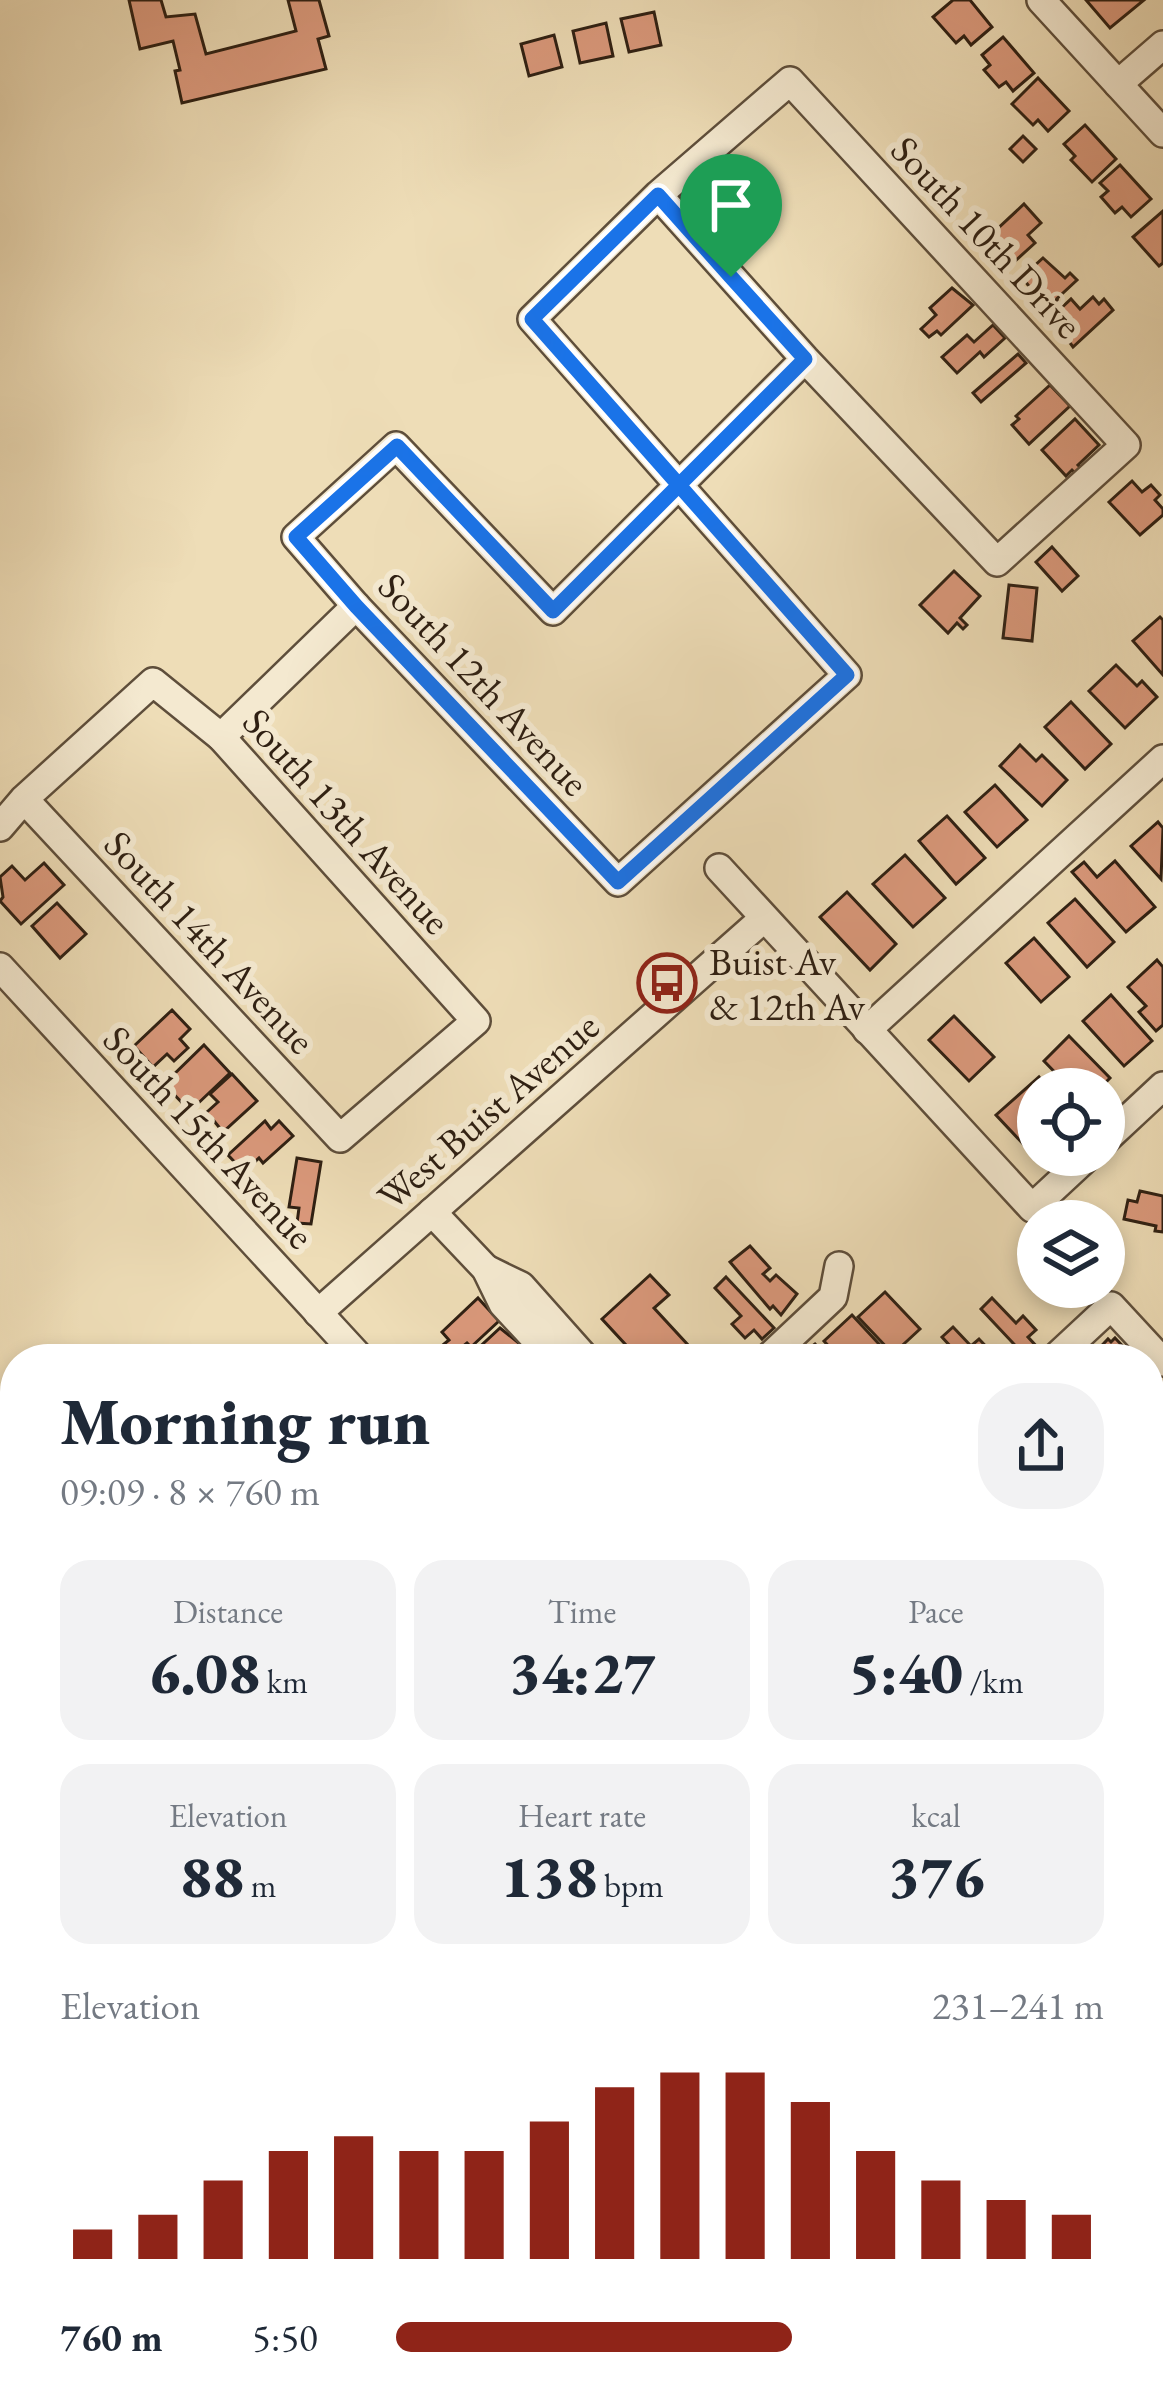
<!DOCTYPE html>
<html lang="en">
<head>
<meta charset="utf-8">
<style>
	:root { --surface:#fff; --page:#f2f2f3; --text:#1f2937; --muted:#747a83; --accent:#8f2418 }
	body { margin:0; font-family:"EB Garamond",serif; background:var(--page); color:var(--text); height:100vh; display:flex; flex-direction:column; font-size:45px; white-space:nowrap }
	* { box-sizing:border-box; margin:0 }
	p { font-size:39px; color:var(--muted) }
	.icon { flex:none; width:66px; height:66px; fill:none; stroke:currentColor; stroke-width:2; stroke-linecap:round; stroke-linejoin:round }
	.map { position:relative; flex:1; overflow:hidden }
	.details { position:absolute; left:0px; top:1344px; width:1164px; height:1065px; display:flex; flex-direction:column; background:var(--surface); border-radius:48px 48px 0 0; box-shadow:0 6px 18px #0003 }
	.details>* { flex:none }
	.controls { position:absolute; left:1017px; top:1068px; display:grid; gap:24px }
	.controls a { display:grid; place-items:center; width:108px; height:108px; border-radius:50%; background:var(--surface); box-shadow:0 6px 18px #0003; font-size:60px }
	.pin { position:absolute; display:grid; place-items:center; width:102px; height:102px; color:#fff; margin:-123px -51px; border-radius:50% 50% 50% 0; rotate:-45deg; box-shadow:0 0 12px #0007 }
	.pin .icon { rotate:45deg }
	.round { display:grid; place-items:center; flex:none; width:126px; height:126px; border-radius:48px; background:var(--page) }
	.head { display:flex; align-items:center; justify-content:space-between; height:204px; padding:0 60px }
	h1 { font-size:66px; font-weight:800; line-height:90px }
	.metrics { display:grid; grid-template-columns:repeat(3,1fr); gap:18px; height:204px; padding:12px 60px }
	.metrics div { display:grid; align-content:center; border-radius:30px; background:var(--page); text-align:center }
	.metrics b { font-size:60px; font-weight:800 }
	.metrics small { font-size:33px; font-weight:400 }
	.metrics p { font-size:33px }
	.chart { height:336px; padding:24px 60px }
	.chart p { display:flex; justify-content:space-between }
	.chart svg { width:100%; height:216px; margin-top:12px; stroke:var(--accent); stroke-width:6 }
	ul { padding:0 60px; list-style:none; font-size:39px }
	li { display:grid; grid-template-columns:192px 144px 1fr; align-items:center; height:90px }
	li i { height:30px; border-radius:15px; background:var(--accent) }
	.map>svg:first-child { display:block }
	.green { fill:#b3c292; stroke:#707052; stroke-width:3 }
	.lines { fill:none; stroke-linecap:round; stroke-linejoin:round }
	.stream { stroke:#6e7d71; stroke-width:6 }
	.building { fill:#db997c; stroke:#2e1f12; stroke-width:3 }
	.minor-casing { stroke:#5e4e3b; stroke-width:32 }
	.minor { stroke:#f4e9d0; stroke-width:27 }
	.route-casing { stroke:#fff; stroke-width:24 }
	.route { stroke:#1a73e8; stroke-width:15 }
	.labels { text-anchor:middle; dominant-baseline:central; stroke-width:12; stroke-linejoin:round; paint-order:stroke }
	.street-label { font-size:39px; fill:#2e1f12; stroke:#f4e9d0 }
	.poi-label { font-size:39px; fill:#2e1f12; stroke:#f4e9d0; text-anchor:start }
</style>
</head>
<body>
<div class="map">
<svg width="1163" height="2408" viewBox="0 0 1163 2408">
	<rect width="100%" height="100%" fill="#eeddb7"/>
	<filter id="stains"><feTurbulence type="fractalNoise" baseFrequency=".00167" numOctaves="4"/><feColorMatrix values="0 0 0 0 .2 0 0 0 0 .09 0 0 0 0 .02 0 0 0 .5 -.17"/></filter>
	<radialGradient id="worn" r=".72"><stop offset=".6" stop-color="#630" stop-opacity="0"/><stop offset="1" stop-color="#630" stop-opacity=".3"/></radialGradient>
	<path class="green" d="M 15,2378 L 15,2394 L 58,2394 L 71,2408 L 0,2408 L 0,2392 Z"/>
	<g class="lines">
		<path class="stream" d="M 173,2394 L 178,2408"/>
	</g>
	<g class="building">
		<path d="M 129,0 L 161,0 L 166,17 L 195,14 L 206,54 L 296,31 L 288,0 L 319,0 L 329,36 L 318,39 L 326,69 L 182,103 L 175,71 L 180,70 L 173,41 L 140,49 Z"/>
		<path d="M 953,0 L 970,0 L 992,27 L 971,45 L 964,36 L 956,43 L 933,17 Z"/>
		<path d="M 1086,0 L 1144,0 L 1110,28 Z"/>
		<path d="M 654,12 L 661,45 L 629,52 L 621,19 Z"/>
		<path d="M 606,23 L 613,56 L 580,63 L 573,31 Z"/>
		<path d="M 554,35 L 562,67 L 529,76 L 521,44 Z"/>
		<path d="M 1003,37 L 1034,73 L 1013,91 L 1006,82 L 999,87 L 984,70 L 990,65 L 982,55 Z"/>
		<path d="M 1038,78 L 1069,111 L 1048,131 L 1038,120 L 1033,125 L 1012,104 Z"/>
		<path d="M 1085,125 L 1116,159 L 1092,182 L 1071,160 L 1075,156 L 1064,144 Z"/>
		<path d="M 1023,136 L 1036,149 L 1023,162 L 1010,149 Z"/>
		<path d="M 1120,165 L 1151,199 L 1131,217 L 1122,207 L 1115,213 L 1101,197 L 1108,191 L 1100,183 Z"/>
		<path d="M 1024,204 L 1041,223 L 1028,235 L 1035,243 L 1004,271 L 980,245 Z"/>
		<path d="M 1163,211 L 1163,263 L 1159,266 L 1133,237 Z"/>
		<path d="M 1043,258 L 1065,278 L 1070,273 L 1077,280 L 1051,304 L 1045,297 L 1040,301 L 1022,277 Z"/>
		<path d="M 952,288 L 973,305 L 941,335 L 937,331 L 929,337 L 921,329 L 936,315 L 930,308 Z"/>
		<path d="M 1093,297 L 1099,304 L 1104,299 L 1113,310 L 1073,347 L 1054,321 L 1059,316 L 1056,313 L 1071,299 L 1080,309 Z"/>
		<path d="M 993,325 L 1005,338 L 984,357 L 980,352 L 957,373 L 942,357 L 967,335 L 974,342 Z"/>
		<path d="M 1018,354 L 1026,363 L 981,402 L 973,393 Z"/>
		<path d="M 1050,385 L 1070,406 L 1029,444 L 1012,425 L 1019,419 L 1016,416 Z"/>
		<path d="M 1075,419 L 1099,445 L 1078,465 L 1082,469 L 1077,475 L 1072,470 L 1066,476 L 1042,450 Z"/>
		<path d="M 1132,481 L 1142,492 L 1151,485 L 1160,495 L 1155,500 L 1163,509 L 1163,515 L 1140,535 L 1109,502 Z"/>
		<path d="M 1052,547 L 1078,576 L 1062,591 L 1036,562 Z"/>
		<path d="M 954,571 L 980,596 L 960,618 L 967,625 L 963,629 L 957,623 L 948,633 L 920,605 Z"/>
		<path d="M 1009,585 L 1037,588 L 1032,641 L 1003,638 Z"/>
		<path d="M 1160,617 L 1163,620 L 1163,675 L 1133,641 Z"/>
		<path d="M 1116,665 L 1137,686 L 1142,681 L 1157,697 L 1125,728 L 1089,691 Z"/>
		<path d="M 1071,702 L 1111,744 L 1085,769 L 1045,727 Z"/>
		<path d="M 1020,745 L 1036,761 L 1042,755 L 1067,780 L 1042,806 L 1000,766 Z"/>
		<path d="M 995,785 L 1027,820 L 997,847 L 965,812 Z"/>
		<path d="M 947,816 L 985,858 L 956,884 L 919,841 Z"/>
		<path d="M 1158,822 L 1163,828 L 1161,879 L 1131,846 Z"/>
		<path d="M 905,855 L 945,898 L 913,927 L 873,884 Z"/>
		<path d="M 1115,861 L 1155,907 L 1126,932 L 1072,872 L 1084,862 L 1097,877 Z"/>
		<path d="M 44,863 L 64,885 L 21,924 L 0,901 L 3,897 L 0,877 L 12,866 L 25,880 Z"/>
		<path d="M 847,892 L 896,944 L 870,970 L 820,917 Z"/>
		<path d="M 1075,899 L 1114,942 L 1087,967 L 1048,923 Z"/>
		<path d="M 57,903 L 86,934 L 60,958 L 32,926 Z"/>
		<path d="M 1034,938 L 1069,977 L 1041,1002 L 1006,963 Z"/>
		<path d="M 1157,960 L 1163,967 L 1163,1025 L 1156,1031 L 1139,1012 L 1146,1006 L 1128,987 Z"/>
		<path d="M 1111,995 L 1152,1041 L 1124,1066 L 1083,1021 Z"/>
		<path d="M 172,1010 L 190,1029 L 180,1039 L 188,1048 L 174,1061 L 167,1054 L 153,1067 L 134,1046 Z"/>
		<path d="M 954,1016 L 994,1057 L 969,1081 L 929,1040 Z"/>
		<path d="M 1069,1036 L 1110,1078 L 1099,1089 L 1071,1089 L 1044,1061 Z"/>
		<path d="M 204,1045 L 230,1073 L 190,1111 L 164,1084 Z"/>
		<path d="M 232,1074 L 257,1101 L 223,1132 L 214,1121 L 205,1129 L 197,1121 L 218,1102 L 210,1094 Z"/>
		<path d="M 1039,1077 L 1049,1089 L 1038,1089 L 1038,1135 L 1025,1146 L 996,1115 Z"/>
		<path d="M 265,1121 L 271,1129 L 279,1121 L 293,1136 L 263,1163 L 259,1158 L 244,1172 L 228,1155 Z"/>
		<path d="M 297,1158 L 321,1162 L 311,1224 L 297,1223 L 299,1208 L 289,1207 Z"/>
		<path d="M 1140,1191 L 1163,1196 L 1163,1232 L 1155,1231 L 1156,1226 L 1124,1219 L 1128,1200 L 1137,1202 Z"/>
		<path d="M 750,1246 L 770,1268 L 763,1274 L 770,1281 L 776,1275 L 797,1294 L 781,1315 L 773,1306 L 770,1309 L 730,1262 Z"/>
		<path d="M 650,1275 L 669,1295 L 654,1308 L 701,1359 L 619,1359 L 614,1354 L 625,1344 L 602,1319 Z"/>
		<path d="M 726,1277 L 774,1328 L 762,1339 L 754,1330 L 745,1338 L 732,1324 L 741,1316 L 715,1288 Z"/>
		<path d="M 885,1292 L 920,1329 L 893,1354 L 858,1317 Z"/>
		<path d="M 478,1298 L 499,1321 L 471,1347 L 467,1343 L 447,1359 L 438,1349 L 449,1340 L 442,1332 Z"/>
		<path d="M 992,1298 L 1016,1323 L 1023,1316 L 1036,1330 L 1028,1337 L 1038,1348 L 1027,1358 L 981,1309 Z"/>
		<path d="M 852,1315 L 879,1344 L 875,1348 L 885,1359 L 840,1359 L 824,1341 Z"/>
		<path d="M 953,1327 L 971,1346 L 979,1339 L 998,1359 L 962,1359 L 942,1337 Z"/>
		<path d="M 500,1328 L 520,1344 L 514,1350 L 518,1355 L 514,1359 L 474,1359 L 471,1355 Z"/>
		<path d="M 1115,1338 L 1135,1359 L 1091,1357 L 1108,1339 L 1111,1342 Z"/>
		<path d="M 815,1344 L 829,1359 L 798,1359 L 800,1355 Z"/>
		<path d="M 1160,1391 L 1163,1395 L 1163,1418 L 1149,1409 L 1149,1401 Z"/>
		<path d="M 1161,1434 L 1163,1477 L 1160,1480 L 1149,1467 L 1149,1437 L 1153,1441 Z"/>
		<path d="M 1149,1576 L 1154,1582 L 1161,1577 L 1163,1579 L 1163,1614 L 1155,1619 L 1149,1612 Z"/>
		<path d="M 10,1613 L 15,1618 L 15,1669 L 0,1654 L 0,1623 Z"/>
		<path d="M 0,1665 L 15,1682 L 15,1712 L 0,1725 Z"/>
		<path d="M 1163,1694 L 1163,1747 L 1149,1739 L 1149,1698 L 1151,1696 L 1156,1701 Z"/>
		<path d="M 4,1812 L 15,1824 L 15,1884 L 0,1867 L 0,1815 Z"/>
		<path d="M 1155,1813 L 1163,1822 L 1163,1848 L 1158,1853 L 1149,1844 L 1149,1819 Z"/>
		<path d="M 1149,1855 L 1157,1863 L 1151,1868 L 1163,1881 L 1163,1902 L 1152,1891 L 1149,1894 Z"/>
		<path d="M 0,1878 L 15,1895 L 15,1899 L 0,1913 Z"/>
		<path d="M 1152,1935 L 1163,1947 L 1163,1979 L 1149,1964 Z"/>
		<path d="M 15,1980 L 15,2020 L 0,2004 L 0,1994 Z"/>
		<path d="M 0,2013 L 15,2029 L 13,2089 L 0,2075 Z"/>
		<path d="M 1149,2042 L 1163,2056 L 1157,2064 L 1160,2068 L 1149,2079 Z"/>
		<path d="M 1163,2076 L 1163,2109 L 1149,2122 L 1149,2089 Z"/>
		<path d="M 2,2184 L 15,2199 L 15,2256 L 0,2239 Z"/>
		<path d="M 0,2248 L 15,2264 L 0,2287 Z"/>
		<path d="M 1067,2394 L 1084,2394 L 1098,2408 L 1061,2408 L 1071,2399 Z"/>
	</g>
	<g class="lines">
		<defs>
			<g id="minor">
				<path d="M 1041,0 L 1163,133"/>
				<path d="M 1118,84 L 1163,45"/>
				<path d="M 658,195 L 805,359 L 997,562 L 1126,445 L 790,81 L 658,195 L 532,319 L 847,675 L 618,882 L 356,606 L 296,537 L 396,446 L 553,611 L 805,359"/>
				<path d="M 221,737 L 356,606"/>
				<path d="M 0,827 L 24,799 L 153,682 L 221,737 L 476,1021 L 340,1138 L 24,799"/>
				<path d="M 719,868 L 1032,1208 L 1089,1155"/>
				<path d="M 0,967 L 361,1359"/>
				<path d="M 867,1030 L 1163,759"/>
				<path d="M 1104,1141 L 1163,1086"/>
				<path d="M 432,1212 L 486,1269 L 503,1304 L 554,1359"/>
				<path d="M 486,1269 L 521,1286 L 586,1359"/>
				<path d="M 318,1313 L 763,919"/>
				<path d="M 767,1359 L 833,1297 L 839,1266"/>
				<path d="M 1054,1359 L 1111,1306 L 1163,1362"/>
				<path d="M 1149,1531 L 1163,1518"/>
				<path d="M 0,1768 L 15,1754"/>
				<path d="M 1149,1795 L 1163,1781"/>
				<path d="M 1149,2000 L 1163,2016"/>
				<path d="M 0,2140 L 15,2156"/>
				<path d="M 1149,2209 L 1163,2221"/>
				<path d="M 0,2333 L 15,2319"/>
				<path d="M 920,2408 L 935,2394"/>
			</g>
		</defs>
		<use href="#minor" class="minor-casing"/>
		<use href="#minor" class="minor"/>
	</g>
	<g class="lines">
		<defs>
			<path id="route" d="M 731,277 L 805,359 L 553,611 L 397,446 L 296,537 L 356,606 L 618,882 L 847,675 L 532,319 L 658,195 L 731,277"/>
		</defs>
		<use href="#route" class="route-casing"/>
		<use href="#route" class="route"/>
	</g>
	<defs>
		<symbol id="bus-ring" viewBox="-11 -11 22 22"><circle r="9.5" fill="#f4e9d0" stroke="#8f2418" stroke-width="1.5"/><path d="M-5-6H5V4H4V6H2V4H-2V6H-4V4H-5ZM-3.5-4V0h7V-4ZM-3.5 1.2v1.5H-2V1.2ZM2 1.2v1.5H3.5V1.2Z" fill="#8f2418"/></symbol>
	</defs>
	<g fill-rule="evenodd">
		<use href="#bus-ring" x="634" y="950" width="66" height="66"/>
	</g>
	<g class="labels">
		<g class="street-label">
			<text transform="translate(987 237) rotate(47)">South 10th Drive</text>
			<text transform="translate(484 684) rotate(47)">South 12th Avenue</text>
			<text transform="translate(347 821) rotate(48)">South 13th Avenue</text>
			<text transform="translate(210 942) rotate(47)">South 14th Avenue</text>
			<text transform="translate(488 1111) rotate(-41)">West Buist Avenue</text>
			<text transform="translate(209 1137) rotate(47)">South 15th Avenue</text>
		</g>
		<g class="poi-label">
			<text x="709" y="961">Buist Av<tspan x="709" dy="45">&amp; 12th Av</tspan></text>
		</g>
	</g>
	<rect width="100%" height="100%" filter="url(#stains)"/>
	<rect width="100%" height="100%" fill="url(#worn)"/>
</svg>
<div class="controls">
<a><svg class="icon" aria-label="locate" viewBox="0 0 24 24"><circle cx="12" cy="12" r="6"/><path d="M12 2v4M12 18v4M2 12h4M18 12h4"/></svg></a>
<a><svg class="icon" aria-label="layers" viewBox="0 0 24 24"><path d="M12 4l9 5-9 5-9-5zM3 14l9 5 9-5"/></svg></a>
</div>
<div class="pin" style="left:731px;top:277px;background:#1e9e55"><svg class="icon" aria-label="arrive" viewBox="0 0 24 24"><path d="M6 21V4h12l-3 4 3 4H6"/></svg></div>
<section class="details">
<div class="head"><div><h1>Morning run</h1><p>09:09 · 8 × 760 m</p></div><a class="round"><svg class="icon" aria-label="share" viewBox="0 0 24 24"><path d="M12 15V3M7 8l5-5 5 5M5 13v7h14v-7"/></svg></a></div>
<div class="metrics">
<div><p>Distance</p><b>6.08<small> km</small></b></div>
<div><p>Time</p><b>34:27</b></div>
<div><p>Pace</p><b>5:40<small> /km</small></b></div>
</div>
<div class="metrics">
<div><p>Elevation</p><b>88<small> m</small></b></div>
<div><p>Heart rate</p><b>138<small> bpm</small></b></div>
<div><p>kcal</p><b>376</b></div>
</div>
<div class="chart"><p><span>Elevation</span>231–241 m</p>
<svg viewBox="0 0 160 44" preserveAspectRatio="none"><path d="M5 44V38M15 44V35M25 44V28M35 44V22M45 44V19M55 44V22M65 44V22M75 44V16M85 44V9M95 44V6M105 44V6M115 44V12M125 44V22M135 44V28M145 44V32M155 44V35"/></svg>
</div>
<ul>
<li><b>760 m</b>5:50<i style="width:56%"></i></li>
</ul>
</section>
</div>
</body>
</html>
